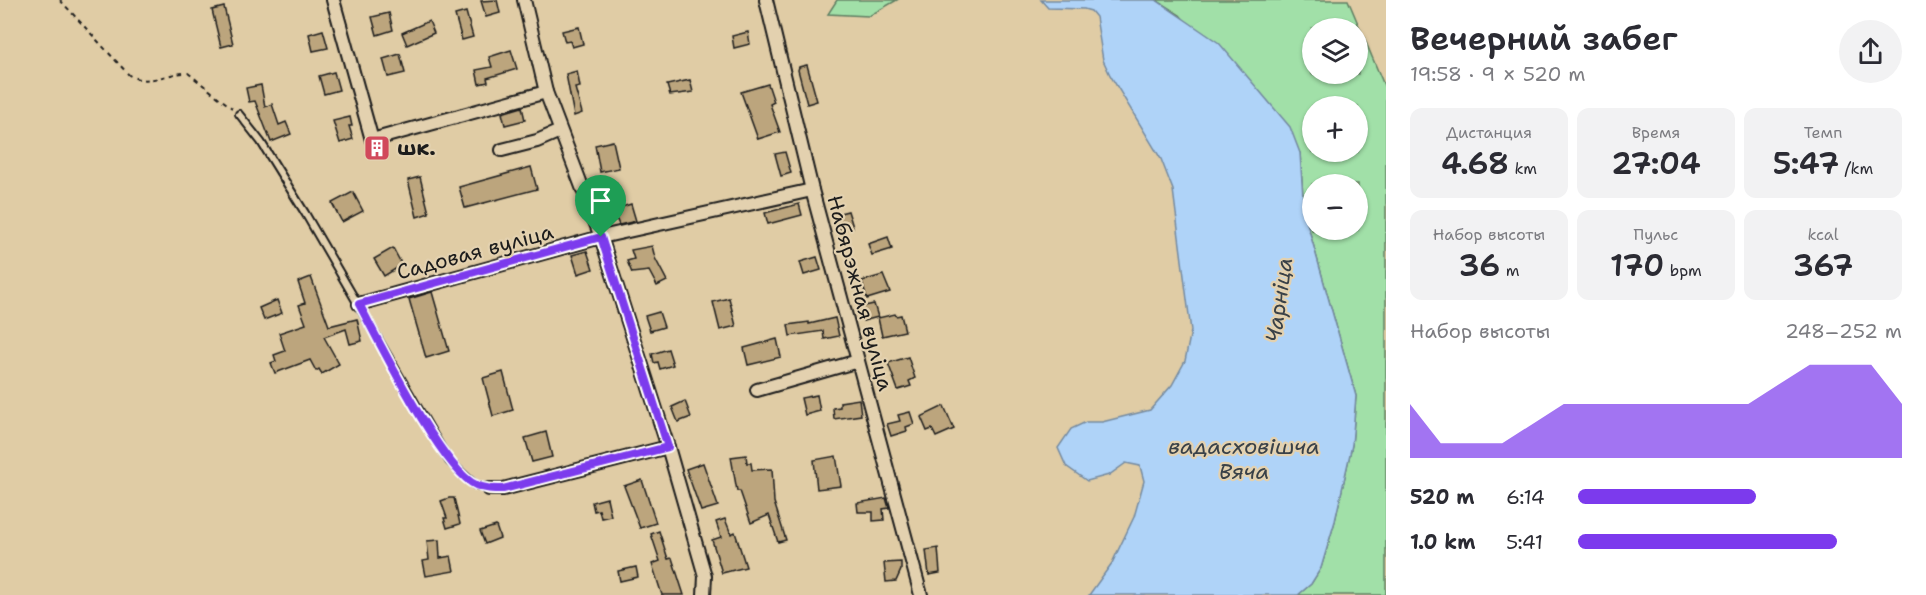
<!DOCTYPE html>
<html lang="ru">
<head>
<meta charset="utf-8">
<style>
	:root { --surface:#fff; --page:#f2f2f3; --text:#2b2b33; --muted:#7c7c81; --accent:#7c3aed }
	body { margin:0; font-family:"Shantell Sans",sans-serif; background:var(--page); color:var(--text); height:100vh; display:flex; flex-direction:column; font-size:22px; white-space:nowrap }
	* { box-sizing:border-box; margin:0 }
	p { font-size:20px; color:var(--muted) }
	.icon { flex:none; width:33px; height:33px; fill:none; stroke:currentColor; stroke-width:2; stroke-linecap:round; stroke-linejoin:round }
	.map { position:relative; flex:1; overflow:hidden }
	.panel { display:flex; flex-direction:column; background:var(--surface); width:540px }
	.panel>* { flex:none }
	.controls { position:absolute; left:1302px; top:18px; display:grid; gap:12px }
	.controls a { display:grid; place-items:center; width:66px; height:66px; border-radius:50%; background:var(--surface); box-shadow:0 2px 4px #0004; font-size:30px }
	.pin { position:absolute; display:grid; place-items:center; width:51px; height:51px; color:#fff; margin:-62px -26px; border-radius:50% 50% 50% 0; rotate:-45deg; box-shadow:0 0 6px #0007 }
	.pin .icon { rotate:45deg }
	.round { display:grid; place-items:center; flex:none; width:63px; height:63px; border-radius:32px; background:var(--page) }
	.summary { display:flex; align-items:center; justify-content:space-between; height:102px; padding:0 24px }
	h1 { font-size:33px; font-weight:600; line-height:45px }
	.figures { display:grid; grid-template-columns:repeat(3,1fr); gap:9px; height:102px; padding:6px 24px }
	.figures div { display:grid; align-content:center; border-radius:12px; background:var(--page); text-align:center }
	.figures b { font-size:30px; font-weight:600 }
	.figures small { font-size:16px; font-weight:400 }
	.figures p { font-size:16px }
	.chart { height:168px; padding:12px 24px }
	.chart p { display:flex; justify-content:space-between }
	.chart svg { width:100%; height:108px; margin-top:6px; fill:var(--accent); opacity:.7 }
	ul { padding:0 24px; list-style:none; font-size:20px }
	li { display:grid; grid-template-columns:96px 72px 1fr; align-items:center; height:45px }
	li i { height:15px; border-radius:8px; background:var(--accent) }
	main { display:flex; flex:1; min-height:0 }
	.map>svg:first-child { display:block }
	.green { fill:#a1e0a8; stroke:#5e7e62; stroke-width:1.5; fill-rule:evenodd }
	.water { fill:#afd3f8; stroke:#748aa0; stroke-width:1.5 }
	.building { fill:#bca57d; stroke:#1c1c1c; stroke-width:1.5 }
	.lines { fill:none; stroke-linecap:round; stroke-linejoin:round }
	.lane-casing { stroke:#1c1c1c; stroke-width:10 }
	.street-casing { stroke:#1c1c1c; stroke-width:16 }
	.path { stroke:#1c1c1c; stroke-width:2; stroke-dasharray:4.5 4.5; stroke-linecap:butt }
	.lane { stroke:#e3d1af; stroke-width:6 }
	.street { stroke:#e3d1af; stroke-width:12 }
	.route-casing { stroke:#fff; stroke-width:12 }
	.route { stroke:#7c3aed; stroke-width:8 }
	.labels { text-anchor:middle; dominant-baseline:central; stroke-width:4.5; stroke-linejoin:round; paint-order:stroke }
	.poi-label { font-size:21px; font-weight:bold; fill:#1c1c1c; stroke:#e3d1af; text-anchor:start }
	.street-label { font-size:21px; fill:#1c1c1c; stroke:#e3d1af }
	.water-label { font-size:22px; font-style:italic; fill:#394148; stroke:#e3d1af }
</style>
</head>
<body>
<main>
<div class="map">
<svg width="1386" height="595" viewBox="0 0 1386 595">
	<rect width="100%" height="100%" fill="#e0cca5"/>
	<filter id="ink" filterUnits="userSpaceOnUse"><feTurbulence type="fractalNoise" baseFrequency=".0167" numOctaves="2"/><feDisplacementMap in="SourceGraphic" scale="12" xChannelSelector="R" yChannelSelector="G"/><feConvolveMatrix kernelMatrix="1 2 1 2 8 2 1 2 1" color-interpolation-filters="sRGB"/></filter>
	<g filter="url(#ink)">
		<g class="green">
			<path d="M 837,0 L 897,0 L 869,16 L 828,14 Z"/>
			<path d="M 1156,0 L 1348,0 L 1386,90 L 1386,595 L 1298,595 L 1311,584 L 1321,568 L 1335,521 L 1352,445 L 1356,396 L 1304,212 L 1300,153 L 1180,15 ZM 1312,28 L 1358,28 L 1358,74 L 1312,74 ZM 1312,106 L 1358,106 L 1358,152 L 1312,152 ZM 1312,184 L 1358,184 L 1358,230 L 1312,230 Z"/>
		</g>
		<path class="water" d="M 1041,0 L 1156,0 L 1219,43 L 1290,127 L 1300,153 L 1304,212 L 1356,396 L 1352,445 L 1335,521 L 1321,568 L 1311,584 L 1298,595 L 1089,595 L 1112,563 L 1134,517 L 1144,481 L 1140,466 L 1126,463 L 1109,475 L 1087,481 L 1066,466 L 1058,448 L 1071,429 L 1086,422 L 1102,422 L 1150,410 L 1172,385 L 1185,361 L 1191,331 L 1173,190 L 1161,159 L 1110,75 L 1103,60 L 1096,17 L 1091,11 L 1084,9 L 1048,8 Z"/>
		<g class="building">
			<path d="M 497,0 L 500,13 L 486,17 L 481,1 Z"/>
			<path d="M 224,7 L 233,44 L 221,47 L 212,10 Z"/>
			<path d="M 466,12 L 473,37 L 462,40 L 455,15 Z"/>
			<path d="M 389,13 L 393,30 L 377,35 L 372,17 Z"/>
			<path d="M 429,21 L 434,33 L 407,45 L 402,33 Z"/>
			<path d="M 579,27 L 583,44 L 572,47 L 570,41 L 565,42 L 562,31 Z"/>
			<path d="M 323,30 L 328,48 L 313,51 L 309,34 Z"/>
			<path d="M 748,32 L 750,44 L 734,48 L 732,36 Z"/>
			<path d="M 511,50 L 517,69 L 487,78 L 488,82 L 479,84 L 476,70 L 492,67 L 489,57 Z"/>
			<path d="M 400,54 L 405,73 L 388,77 L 383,59 Z"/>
			<path d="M 807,65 L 817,101 L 807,104 L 798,70 L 799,67 Z"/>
			<path d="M 577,71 L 580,87 L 575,88 L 582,113 L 574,116 L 566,74 Z"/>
			<path d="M 334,72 L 339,90 L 324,94 L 319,76 Z"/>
			<path d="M 690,80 L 693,92 L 670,95 L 667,85 Z"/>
			<path d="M 768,84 L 774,102 L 770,104 L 780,132 L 758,139 L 741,92 Z"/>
			<path d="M 261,85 L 265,107 L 272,104 L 279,125 L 286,122 L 291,134 L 271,142 L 255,101 L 249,102 L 246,88 Z"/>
			<path d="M 522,107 L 525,120 L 505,125 L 502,113 Z"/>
			<path d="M 350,117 L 352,126 L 349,126 L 353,139 L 340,143 L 333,121 Z"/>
			<path d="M 613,141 L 619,168 L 600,172 L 595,145 Z"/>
			<path d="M 785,152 L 791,173 L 781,176 L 775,154 Z"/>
			<path d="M 531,167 L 537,189 L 465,208 L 459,187 Z"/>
			<path d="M 420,177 L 429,213 L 417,217 L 408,180 Z"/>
			<path d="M 615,187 L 622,207 L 631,204 L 636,221 L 619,225 L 617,220 L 612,221 L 605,199 L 600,201 L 597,192 Z"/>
			<path d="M 353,192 L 363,211 L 342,222 L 332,203 Z"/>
			<path d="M 799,204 L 802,215 L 768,224 L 765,213 Z"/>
			<path d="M 848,211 L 853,227 L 841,230 L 836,214 Z"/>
			<path d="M 888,237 L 892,249 L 872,255 L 868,244 Z"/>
			<path d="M 652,246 L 655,258 L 667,281 L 657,286 L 649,271 L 632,273 L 627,261 L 634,259 L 631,250 Z"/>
			<path d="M 393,248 L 402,265 L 384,276 L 374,259 Z"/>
			<path d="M 587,251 L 593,269 L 578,274 L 572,255 Z"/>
			<path d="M 817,257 L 821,270 L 804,275 L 800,262 Z"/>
			<path d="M 883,275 L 890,292 L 867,299 L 862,281 Z"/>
			<path d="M 311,277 L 329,326 L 357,319 L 362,341 L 350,344 L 346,329 L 324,337 L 339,364 L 322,374 L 319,369 L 316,371 L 310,360 L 275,373 L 271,363 L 276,361 L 274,355 L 285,351 L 279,333 L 306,324 L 299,305 L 305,303 L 298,282 Z"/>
			<path d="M 432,292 L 449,351 L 426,358 L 409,299 Z"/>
			<path d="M 729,298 L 736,326 L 720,330 L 713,302 Z"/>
			<path d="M 277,300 L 282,313 L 264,320 L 259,308 Z"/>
			<path d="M 874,304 L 878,317 L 863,321 L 860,307 Z"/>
			<path d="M 659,312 L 664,327 L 650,331 L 645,316 Z"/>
			<path d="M 895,314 L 896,316 L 901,315 L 905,331 L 882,336 L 878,318 Z"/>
			<path d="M 835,318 L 839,336 L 824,339 L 823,331 L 790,336 L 788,325 L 809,322 L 809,324 Z"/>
			<path d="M 777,339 L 781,357 L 748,365 L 744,348 Z"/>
			<path d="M 668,349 L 673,365 L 660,369 L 658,362 L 654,363 L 652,354 Z"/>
			<path d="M 908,357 L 915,378 L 909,381 L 911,386 L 898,390 L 888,363 Z"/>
			<path d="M 503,372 L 513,410 L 493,416 L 483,378 Z"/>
			<path d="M 817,395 L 820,411 L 805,415 L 801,398 Z"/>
			<path d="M 859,399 L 861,415 L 834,419 L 833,408 L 840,407 L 840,402 Z"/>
			<path d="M 685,401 L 691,417 L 678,422 L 672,407 Z"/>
			<path d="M 944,406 L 954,429 L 936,437 L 932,429 L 927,431 L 921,417 Z"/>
			<path d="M 910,412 L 914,424 L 906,427 L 907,431 L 891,436 L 887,424 L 900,421 L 898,415 Z"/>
			<path d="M 546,432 L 552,457 L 532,462 L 525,438 Z"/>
			<path d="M 746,455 L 747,463 L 751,463 L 752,470 L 772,469 L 774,502 L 786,540 L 778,542 L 769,515 L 751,523 L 740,491 L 737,491 L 731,457 Z"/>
			<path d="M 836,456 L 841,486 L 817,489 L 814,460 Z"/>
			<path d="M 703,463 L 718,506 L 701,511 L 686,469 Z"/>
			<path d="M 642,480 L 656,523 L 640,528 L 624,486 Z"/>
			<path d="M 449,498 L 454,498 L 460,524 L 447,528 L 444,518 L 447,518 L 441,501 Z"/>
			<path d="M 607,498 L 611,516 L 601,518 L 599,510 L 594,511 L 592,502 Z"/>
			<path d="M 886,498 L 889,508 L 883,509 L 884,520 L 873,521 L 873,512 L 858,512 L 857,503 Z"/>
			<path d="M 725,519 L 731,534 L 735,532 L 746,567 L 722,573 L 712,540 L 721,537 L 716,522 Z"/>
			<path d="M 496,526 L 500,538 L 485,544 L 480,531 Z"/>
			<path d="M 659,531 L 668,559 L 672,558 L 684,595 L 662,595 L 652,564 L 660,561 L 651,534 Z"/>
			<path d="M 439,540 L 440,558 L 451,556 L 454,571 L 426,576 L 423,561 L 429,560 L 427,541 Z"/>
			<path d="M 938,548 L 940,573 L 929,575 L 926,550 Z"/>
			<path d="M 901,562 L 901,570 L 896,581 L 886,582 L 884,563 Z"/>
			<path d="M 636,567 L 638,577 L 620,581 L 618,571 Z"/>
		</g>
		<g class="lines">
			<defs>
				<path id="lane" d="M 239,114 L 261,142 L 305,213 L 449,461 L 475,485 L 489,489"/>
				<g id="street">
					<path d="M 333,0 L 372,140 L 546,92"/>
					<path d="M 524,0 L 546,92 L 601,237 L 668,447 L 705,576 L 704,595"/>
					<path d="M 766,0 L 812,190 L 921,595"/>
					<path d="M 502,150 L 537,141 L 560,131"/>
					<path d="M 359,304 L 601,237 L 812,190"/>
					<path d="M 757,390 L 858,361"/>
					<path d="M 489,489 L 503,489 L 668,447"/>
				</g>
			</defs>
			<use href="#lane" class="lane-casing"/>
			<use href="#street" class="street-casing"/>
			<path class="path" d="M 60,0 L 129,75 C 149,87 166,72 188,73 L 232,108"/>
			<use href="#lane" class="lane"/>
			<use href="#street" class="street"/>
		</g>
	</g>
	<g class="lines" filter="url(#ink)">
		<defs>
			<path id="route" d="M 601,237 L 668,447 L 503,489 C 493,489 485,489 476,485 C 442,470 379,341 359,304 Z"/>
		</defs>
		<use href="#route" class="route-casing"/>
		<use href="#route" class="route"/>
	</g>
	<defs>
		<symbol id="building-square" viewBox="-11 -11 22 22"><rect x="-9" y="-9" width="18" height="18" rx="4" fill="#d1495b" stroke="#e3d1af"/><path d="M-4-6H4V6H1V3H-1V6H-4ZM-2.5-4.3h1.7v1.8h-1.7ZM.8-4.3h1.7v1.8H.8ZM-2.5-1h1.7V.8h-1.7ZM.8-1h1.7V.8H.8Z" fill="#fff"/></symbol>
	</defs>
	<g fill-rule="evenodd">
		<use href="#building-square" x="362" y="133" width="30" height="30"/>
	</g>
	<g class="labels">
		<g class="poi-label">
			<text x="397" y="148">шк.</text>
		</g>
		<g class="street-label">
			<text transform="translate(475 252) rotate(-15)">Садовая вуліца</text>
			<text transform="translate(860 293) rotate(75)">Набярэжная вуліца</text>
		</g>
		<g class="water-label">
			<text transform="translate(1279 300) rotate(-82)">Чарніца</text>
			<text x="1244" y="446">вадасховішча<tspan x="1244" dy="25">Вяча</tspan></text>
		</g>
	</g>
</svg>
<div class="controls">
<a><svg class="icon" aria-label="layers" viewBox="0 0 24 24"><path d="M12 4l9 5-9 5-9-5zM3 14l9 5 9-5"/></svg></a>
<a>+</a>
<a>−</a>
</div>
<div class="pin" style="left:601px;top:237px;background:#1e9e55"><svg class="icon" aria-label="arrive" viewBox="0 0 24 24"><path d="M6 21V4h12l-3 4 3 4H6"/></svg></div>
</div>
<section class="panel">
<div class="summary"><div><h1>Вечерний забег</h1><p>19:58 · 9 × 520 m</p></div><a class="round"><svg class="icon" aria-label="share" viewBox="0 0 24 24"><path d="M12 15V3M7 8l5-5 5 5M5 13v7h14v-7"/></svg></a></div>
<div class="figures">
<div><p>Дистанция</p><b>4.68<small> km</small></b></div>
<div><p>Время</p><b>27:04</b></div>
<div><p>Темп</p><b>5:47<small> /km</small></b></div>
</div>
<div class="figures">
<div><p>Набор высоты</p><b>36<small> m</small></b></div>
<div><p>Пульс</p><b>170<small> bpm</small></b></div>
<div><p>kcal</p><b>367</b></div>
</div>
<div class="chart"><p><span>Набор высоты</span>248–252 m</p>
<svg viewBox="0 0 160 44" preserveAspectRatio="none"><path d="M0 44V22L10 38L20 38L30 38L40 30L50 22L60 22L70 22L80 22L90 22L100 22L110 22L120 14L130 6L140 6L150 6L160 22V44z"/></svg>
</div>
<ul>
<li><b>520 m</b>6:14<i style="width:55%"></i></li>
<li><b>1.0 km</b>5:41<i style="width:80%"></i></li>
</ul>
</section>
</main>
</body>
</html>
